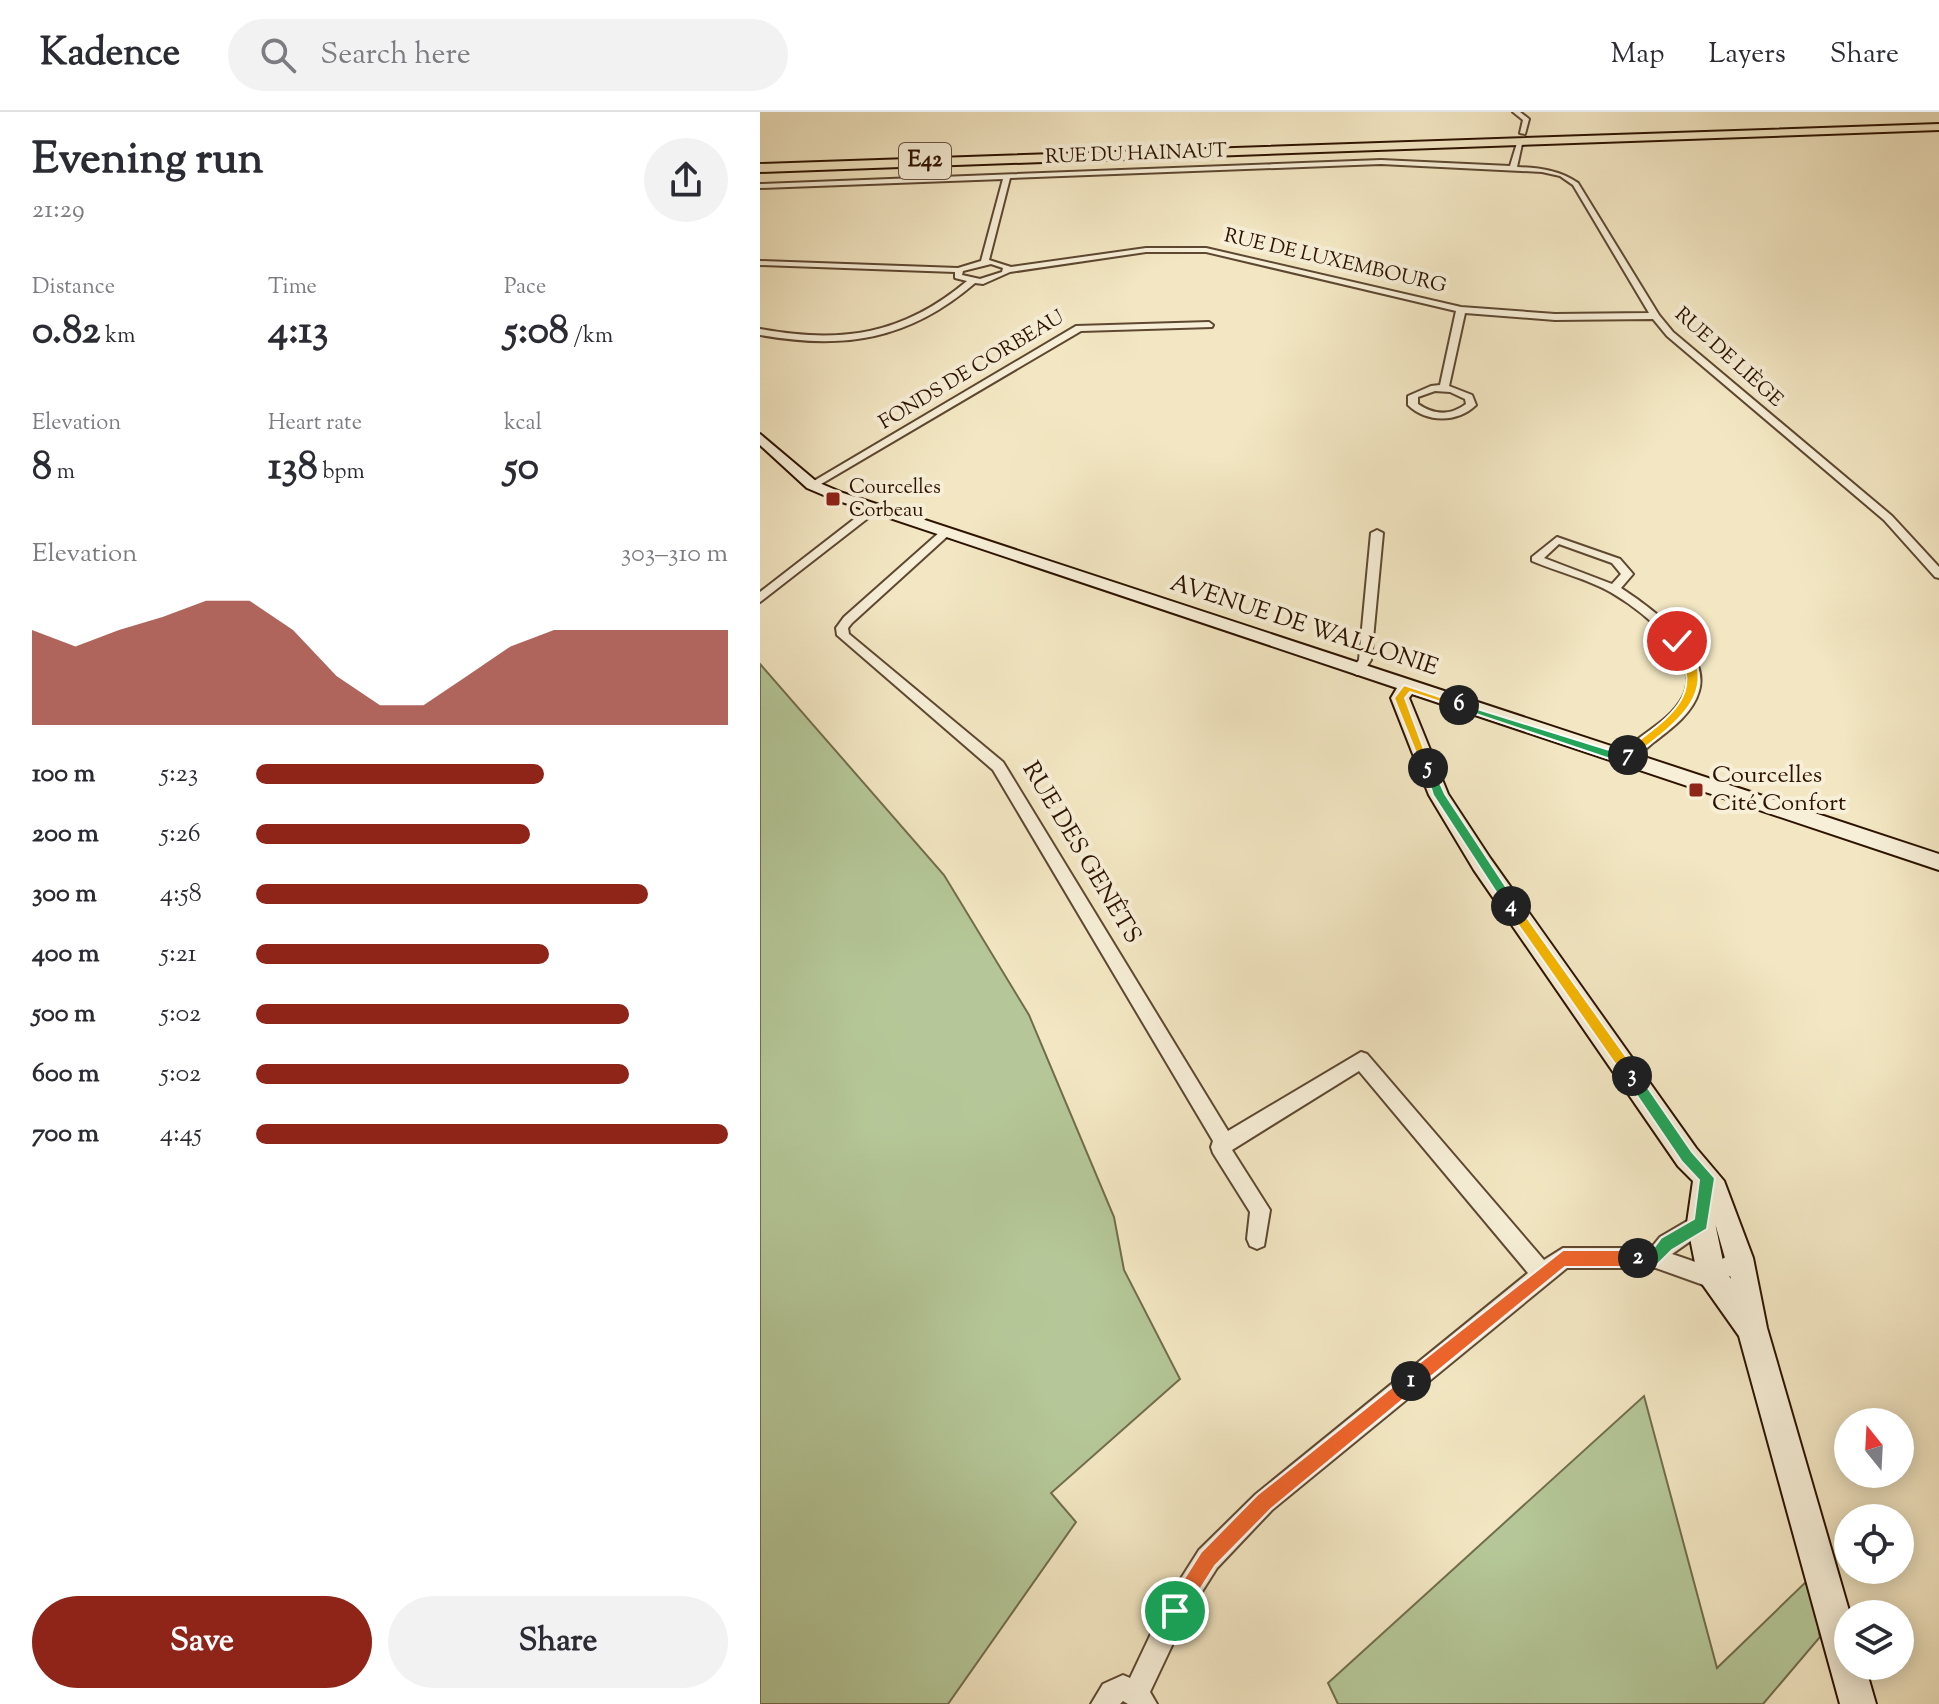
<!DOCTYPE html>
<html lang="en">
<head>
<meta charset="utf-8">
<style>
	:root { --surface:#fff; --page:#f2f2f3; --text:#2b2b33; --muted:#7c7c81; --line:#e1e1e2; --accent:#8f2418 }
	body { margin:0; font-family:"Sorts Mill Goudy",serif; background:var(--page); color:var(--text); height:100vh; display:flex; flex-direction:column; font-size:30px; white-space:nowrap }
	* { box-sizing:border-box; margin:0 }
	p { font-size:26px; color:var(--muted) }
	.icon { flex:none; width:44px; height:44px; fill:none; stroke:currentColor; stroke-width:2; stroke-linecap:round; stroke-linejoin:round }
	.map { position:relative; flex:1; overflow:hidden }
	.drawer { display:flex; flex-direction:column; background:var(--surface); width:760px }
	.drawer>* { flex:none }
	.needle { width:52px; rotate:342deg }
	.tools { position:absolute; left:1074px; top:1296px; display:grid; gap:16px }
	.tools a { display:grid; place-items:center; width:80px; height:80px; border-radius:50%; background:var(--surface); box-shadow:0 4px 20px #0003; font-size:40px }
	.pin { position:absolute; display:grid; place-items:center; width:68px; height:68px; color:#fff; margin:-34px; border:4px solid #fff; border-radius:50%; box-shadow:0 2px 8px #0007 }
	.km { position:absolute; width:40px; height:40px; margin:-20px; border-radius:50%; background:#222; color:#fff; font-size:22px; line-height:40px; text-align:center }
	.round { display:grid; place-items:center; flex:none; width:84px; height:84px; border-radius:42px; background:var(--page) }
	.overview { display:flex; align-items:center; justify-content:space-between; height:136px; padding:0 32px }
	h1 { font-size:44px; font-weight:700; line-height:60px }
	.figures { display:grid; grid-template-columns:repeat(3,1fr); gap:12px; height:136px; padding:8px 32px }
	.figures div { display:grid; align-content:center }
	.figures b { font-size:40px; font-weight:700 }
	.figures small { font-size:22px; font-weight:400 }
	.figures p { font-size:22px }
	.chart { height:224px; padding:16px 32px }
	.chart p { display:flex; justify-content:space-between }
	.chart svg { width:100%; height:144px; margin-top:8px; fill:var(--accent); opacity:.7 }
	.action { display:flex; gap:16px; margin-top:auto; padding:16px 32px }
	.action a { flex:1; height:92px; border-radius:48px; background:var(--accent); color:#fff; font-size:32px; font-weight:700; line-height:92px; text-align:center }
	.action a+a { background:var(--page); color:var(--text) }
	ul { padding:0 32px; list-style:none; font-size:26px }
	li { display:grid; grid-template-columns:128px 96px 1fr; align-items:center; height:60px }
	li i { height:20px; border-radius:10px; background:var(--accent) }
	header { display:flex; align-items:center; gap:48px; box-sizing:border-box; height:112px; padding:0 40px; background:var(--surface); border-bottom:2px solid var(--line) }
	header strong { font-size:38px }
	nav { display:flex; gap:44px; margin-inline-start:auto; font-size:28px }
	.search { width:560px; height:72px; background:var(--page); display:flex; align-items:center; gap:20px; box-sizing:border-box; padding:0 28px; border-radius:44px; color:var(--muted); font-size:30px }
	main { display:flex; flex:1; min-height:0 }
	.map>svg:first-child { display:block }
	.green { fill:#b5c798; stroke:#716d4c; stroke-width:2 }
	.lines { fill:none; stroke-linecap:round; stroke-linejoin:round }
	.street-casing { stroke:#5e4831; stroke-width:4 }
	.secondary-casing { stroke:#2d1300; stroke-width:4 }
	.highway-casing { stroke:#2d1300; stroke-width:4 }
	.street { fill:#f7efd8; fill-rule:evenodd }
	.secondary { fill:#f7efd8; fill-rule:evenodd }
	.highway { fill:#f3e7c3; fill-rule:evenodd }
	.split-1 { fill:#f0652b; stroke:#fff; stroke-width:2 }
	.split-2 { fill:#f0652b; stroke:#fff; stroke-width:2 }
	.split-3 { fill:#22a559; stroke:#fff; stroke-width:2 }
	.split-4 { fill:#f5b400; stroke:#fff; stroke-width:2 }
	.split-5 { fill:#22a559; stroke:#fff; stroke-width:2 }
	.split-6 { fill:#f5b400; stroke:#fff; stroke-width:2 }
	.split-7 { fill:#22a559; stroke:#fff; stroke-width:2 }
	.split-8 { fill:#f5b400; stroke:#fff; stroke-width:2 }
	.poi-dot { fill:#8f2418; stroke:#f7efd8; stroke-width:3 }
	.labels { text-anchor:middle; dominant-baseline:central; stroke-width:8; stroke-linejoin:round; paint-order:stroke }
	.far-street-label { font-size:20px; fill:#2d1300; stroke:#f7efd8 }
	.far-poi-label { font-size:20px; fill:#2d1300; stroke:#f7efd8; text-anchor:start }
	.shield { fill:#f7efd8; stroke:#6a5541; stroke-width:2 }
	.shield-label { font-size:22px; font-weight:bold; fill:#2d1300 }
	.street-label { font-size:24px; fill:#2d1300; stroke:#f7efd8 }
	.poi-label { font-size:24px; fill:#2d1300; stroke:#f7efd8; text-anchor:start }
</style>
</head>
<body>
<header>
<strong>Kadence</strong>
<div class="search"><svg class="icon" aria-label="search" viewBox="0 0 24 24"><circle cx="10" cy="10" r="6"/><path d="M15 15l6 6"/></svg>Search here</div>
<nav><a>Map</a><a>Layers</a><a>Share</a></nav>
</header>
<main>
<section class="drawer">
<div class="overview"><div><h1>Evening run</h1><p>21:29</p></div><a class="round"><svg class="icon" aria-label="share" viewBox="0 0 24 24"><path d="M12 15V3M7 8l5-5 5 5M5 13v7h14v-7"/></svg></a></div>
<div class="figures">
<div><p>Distance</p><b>0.82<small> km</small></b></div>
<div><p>Time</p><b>4:13</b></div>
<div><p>Pace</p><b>5:08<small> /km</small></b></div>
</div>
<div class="figures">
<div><p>Elevation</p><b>8<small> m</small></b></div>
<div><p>Heart rate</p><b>138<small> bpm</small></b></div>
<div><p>kcal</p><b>50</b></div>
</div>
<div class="chart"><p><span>Elevation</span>303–310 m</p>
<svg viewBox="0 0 160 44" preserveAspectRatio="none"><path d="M0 44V15L10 20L20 15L30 11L40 6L50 6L60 15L70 29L80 38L90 38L100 29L110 20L120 15L130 15L140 15L150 15L160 15V44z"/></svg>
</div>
<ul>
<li><b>100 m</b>5:23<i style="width:61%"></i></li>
<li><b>200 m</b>5:26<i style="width:58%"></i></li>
<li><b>300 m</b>4:58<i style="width:83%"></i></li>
<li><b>400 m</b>5:21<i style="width:62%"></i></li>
<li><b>500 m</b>5:02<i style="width:79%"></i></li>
<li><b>600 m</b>5:02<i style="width:79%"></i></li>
<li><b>700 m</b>4:45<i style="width:100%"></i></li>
</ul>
<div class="action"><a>Save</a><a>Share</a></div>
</section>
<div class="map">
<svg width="1179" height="1592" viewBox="0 0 1179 1592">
	<rect width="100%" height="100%" fill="#f3e7c3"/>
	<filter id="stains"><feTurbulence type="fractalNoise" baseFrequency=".0025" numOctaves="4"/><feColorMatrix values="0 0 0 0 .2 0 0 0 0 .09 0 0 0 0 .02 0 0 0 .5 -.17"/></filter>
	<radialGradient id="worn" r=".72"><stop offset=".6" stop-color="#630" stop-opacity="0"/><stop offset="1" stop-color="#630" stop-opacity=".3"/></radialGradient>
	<g class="green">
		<path d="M 0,552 L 184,763 L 269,903 L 354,1105 L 364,1158 L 420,1267 L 291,1381 L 316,1410 L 188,1592 L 0,1592 Z"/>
		<path d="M 884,1284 L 957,1556 L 1050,1466 L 1060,1525 L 1003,1592 L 578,1592 L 568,1571 Z"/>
	</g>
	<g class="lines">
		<defs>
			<g id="street">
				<path d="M 753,0 L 760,0 L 769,7 L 765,22 L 760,21 L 763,8 Z"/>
				<path d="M 757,31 L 762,32 L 757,55 C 780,56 799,58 818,71 L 899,203 L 913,220 L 1132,404 L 1179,455 L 1179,466 L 1175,465 L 1124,408 L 907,224 L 893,207 L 795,208 L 705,201 L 689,274 L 712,283 L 716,293 C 697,311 667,311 648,293 L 648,284 L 671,274 L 680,273 L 696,199 L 446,140 L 386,140 L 250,160 L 223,172 L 215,171 C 149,228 84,238 0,223 L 0,217 C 81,232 143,223 207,169 L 195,166 L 195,160 L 0,153 L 0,149 L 198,156 L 221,149 L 243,67 L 0,76 L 0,72 L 621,48 L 750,54 ZM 621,52 L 782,60 L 800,64 L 813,73 L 889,201 L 795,202 L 701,195 L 446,136 L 386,136 L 251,155 L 229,148 L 250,66 ZM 231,152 L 243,156 L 242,160 L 220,167 L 202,163 L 203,159 ZM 675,279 L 690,280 L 705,287 L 706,292 C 690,304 674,303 658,292 L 658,285 Z"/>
				<path d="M 449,210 L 453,213 L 452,215 L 321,219 L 56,375 L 47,373 L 316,214 Z"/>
				<path d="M 111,394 L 121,396 L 0,490 L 0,480 Z"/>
				<path d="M 617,418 L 623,421 L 611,548 L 602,562 L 597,563 L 590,559 L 599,548 L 611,421 Z"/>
				<path d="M 181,419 L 191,421 L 92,511 L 88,516 L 89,522 L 243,650 L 468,1019 L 601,940 L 607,942 L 784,1148 L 803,1136 L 891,1136 L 900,1125 L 941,1101 L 953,1106 L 956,1113 L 953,1120 L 942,1121 L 912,1142 L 950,1155 L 978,1137 L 985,1140 L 988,1147 L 985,1154 L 952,1176 L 896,1156 L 807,1156 L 512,1398 L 457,1456 L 424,1508 L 390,1580 L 397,1592 L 368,1592 L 363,1589 L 360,1592 L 331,1592 L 343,1572 L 363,1563 L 370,1566 L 406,1490 L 439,1438 L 496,1382 L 768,1161 L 599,959 L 472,1038 L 510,1098 L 504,1134 L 497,1137 L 490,1134 L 487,1127 L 490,1100 L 453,1041 L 451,1035 L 453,1029 L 233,658 L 77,523 L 76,516 L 84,505 Z"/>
				<path d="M 797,425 L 860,447 L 873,462 L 861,476 C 890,495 951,539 939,579 C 933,601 911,617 894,630 C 884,638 871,653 858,650 L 856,647 C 875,623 908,613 923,585 C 944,546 881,498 852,481 C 828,467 798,460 772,449 L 772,445 ZM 799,432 L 852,451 L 861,462 L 852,472 L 784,446 Z"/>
			</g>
			<path id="secondary" d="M 0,322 L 57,370 L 83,381 L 1179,742 L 1179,758 L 652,582 L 649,586 L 688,682 L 730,746 L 936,1036 L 964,1069 L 993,1146 L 1007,1216 L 1090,1502 L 1088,1554 L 1105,1554 L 1116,1592 L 1080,1592 L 979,1224 L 938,1166 L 927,1111 L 933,1069 L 918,1054 L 714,758 L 669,683 L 631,586 L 637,576 L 73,387 L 47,376 L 0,333 ZM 955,1111 L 971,1167 L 965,1159 Z"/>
			<path id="highway" d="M 1179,12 L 1179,18 L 0,60 L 0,52 Z"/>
		</defs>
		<use href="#street" class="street-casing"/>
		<use href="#secondary" class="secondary-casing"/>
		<use href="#highway" class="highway-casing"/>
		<use href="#street" class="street"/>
		<use href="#secondary" class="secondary"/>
		<use href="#highway" class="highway"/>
	</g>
	<path class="split-1" d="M 651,1260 L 657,1263 L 657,1276 L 511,1397 L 455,1454 L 422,1506 L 415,1509 L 408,1506 L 405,1499 L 408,1492 L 441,1440 L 497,1383 Z"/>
	<path class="split-2" d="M 803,1138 L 878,1138 L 886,1146 L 878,1155 L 805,1155 L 657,1276 L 644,1276 L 644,1263 Z"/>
	<path class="split-3" d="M 872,958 L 877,960 L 932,1040 L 955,1066 L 947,1117 L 912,1138 L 896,1154 L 872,1152 L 872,1140 L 892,1138 L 901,1126 L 934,1107 L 939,1068 L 922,1050 L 867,969 L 864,964 Z"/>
	<path class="split-4" d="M 751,789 L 756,790 L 877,960 L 877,969 L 867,969 L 747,797 L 745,794 Z"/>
	<path class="split-5" d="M 664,653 L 672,653 L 685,682 L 756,790 L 756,797 L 747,797 L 673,683 Z"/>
	<path class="split-6" d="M 644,573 L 704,593 L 699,596 L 650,580 L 645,586 L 672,659 L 662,656 L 634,586 Z"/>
	<path class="split-7" d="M 695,590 L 862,642 L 868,639 L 873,643 L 867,650 L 859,650 L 695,595 Z"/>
	<path class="split-8" d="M 917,526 C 925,531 933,541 936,550 C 951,593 900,622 872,646 L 864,646 L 864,640 C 904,607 951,585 912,529 Z"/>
	<g class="poi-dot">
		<rect x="65" y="379" width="16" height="16" rx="4"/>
		<rect x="928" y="670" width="16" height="16" rx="4"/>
	</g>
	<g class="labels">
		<g class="far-street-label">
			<text transform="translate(376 43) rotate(-2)">RUE DU HAINAUT</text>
			<text transform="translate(575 150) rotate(13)">RUE DE LUXEMBOURG</text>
			<text transform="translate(968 246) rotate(42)">RUE DE LIÈGE</text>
			<text transform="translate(212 259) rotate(-31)">FONDS DE CORBEAU</text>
		</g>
		<g class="far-poi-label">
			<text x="89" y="376">Courcelles<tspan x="89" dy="23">Corbeau</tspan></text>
		</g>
		<rect class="shield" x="139" y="31" width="52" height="36" rx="6"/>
		<g class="shield-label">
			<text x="165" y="49">E42</text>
		</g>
		<g class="street-label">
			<text transform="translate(544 514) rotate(18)">AVENUE DE WALLONIE</text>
			<text transform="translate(321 741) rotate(59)">RUE DES GENÊTS</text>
		</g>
		<g class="poi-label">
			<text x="952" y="664">Courcelles<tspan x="952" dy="28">Cité Confort</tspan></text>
		</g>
	</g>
	<rect width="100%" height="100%" filter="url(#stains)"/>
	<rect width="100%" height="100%" fill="url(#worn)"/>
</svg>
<div class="tools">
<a><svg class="needle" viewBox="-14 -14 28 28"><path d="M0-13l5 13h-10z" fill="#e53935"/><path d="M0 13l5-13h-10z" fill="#7c7c81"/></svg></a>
<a><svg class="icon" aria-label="locate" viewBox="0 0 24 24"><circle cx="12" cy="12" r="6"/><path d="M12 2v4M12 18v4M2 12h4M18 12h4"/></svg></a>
<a><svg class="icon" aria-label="layers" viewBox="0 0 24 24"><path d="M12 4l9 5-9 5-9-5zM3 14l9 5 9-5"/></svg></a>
</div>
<div class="pin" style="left:415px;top:1499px;background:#1e9e55"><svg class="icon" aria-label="arrive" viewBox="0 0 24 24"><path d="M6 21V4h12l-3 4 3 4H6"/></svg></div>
<div class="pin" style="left:917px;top:529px;background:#d93025"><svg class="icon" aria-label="check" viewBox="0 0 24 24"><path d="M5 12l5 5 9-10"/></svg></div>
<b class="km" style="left:651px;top:1269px">1</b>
<b class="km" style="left:878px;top:1146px">2</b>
<b class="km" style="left:872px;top:964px">3</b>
<b class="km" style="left:751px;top:794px">4</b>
<b class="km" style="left:668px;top:656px">5</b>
<b class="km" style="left:699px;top:593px">6</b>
<b class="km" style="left:868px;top:643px">7</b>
</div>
</main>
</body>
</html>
